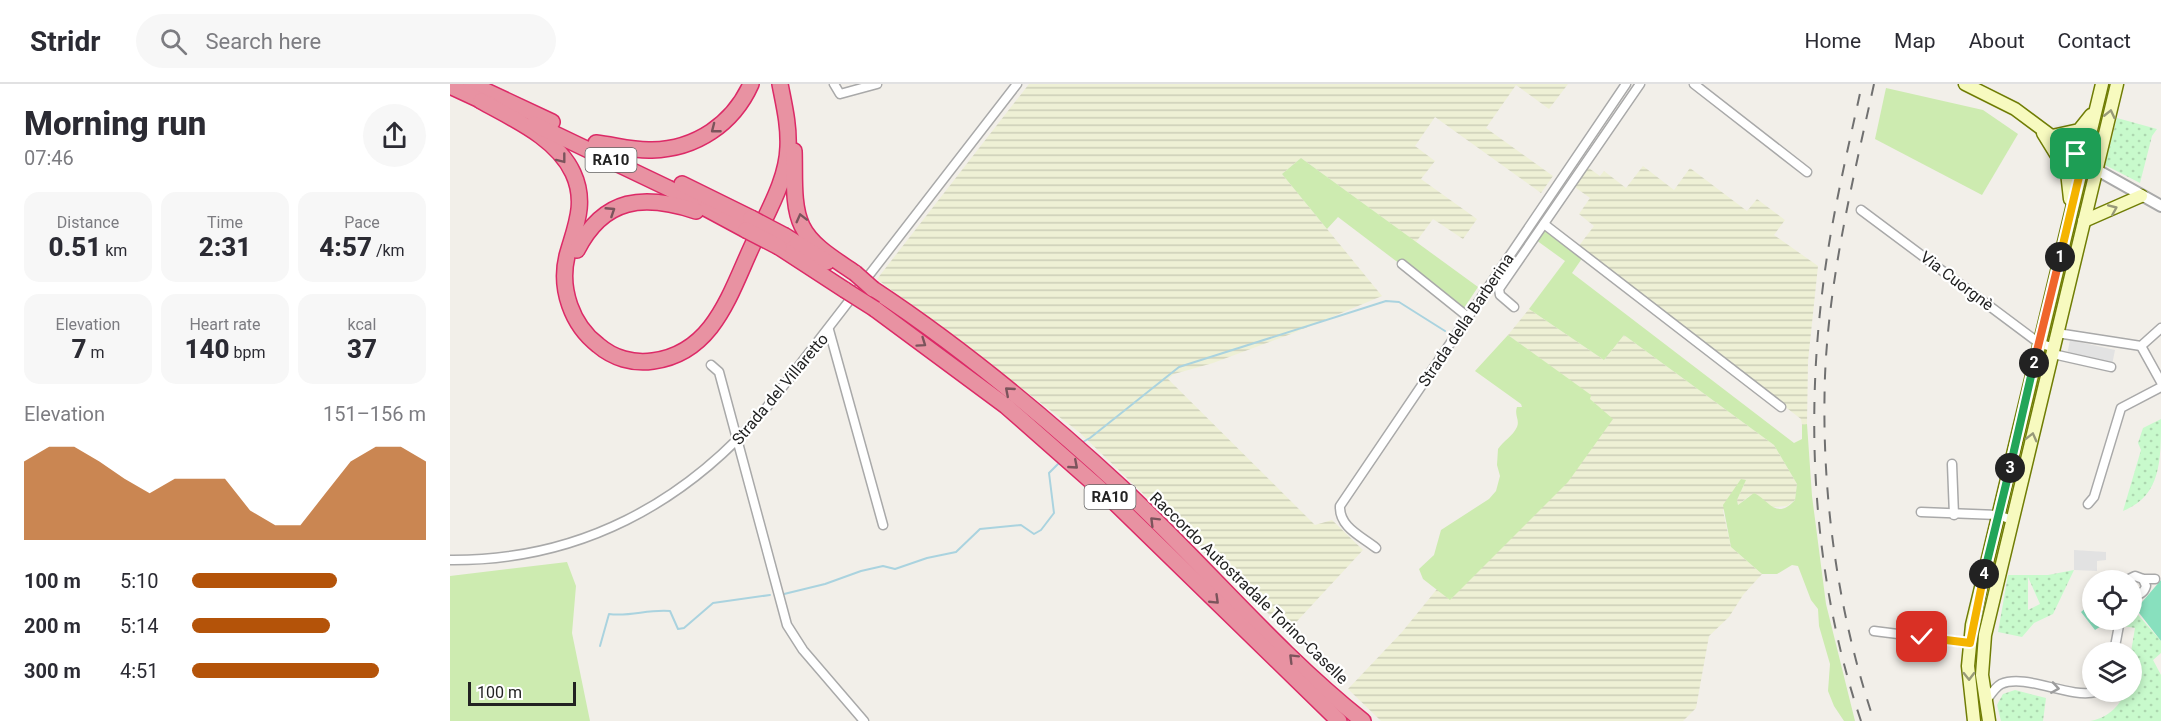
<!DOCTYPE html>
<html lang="en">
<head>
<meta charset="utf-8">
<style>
	:root { --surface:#fff; --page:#f7f7f7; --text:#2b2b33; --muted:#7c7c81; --line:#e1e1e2; --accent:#b45309 }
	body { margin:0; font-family:Roboto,sans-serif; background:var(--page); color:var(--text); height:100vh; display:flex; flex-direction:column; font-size:22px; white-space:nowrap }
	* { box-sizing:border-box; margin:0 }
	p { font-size:20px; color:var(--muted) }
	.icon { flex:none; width:33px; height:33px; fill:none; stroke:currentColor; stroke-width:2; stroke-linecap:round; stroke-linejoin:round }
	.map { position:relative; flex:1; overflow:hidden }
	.drawer { display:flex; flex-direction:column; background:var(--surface); width:450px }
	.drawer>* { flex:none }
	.fabs { position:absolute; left:1632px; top:486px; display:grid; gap:12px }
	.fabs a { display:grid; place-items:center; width:60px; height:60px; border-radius:50%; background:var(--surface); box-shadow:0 3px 9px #0003; font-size:30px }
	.scale { position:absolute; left:18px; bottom:15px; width:108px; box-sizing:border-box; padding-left:6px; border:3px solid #222; border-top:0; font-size:16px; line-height:21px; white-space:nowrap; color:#222; -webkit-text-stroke:4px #fff; paint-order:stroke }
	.pin { position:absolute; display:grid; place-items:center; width:51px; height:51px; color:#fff; margin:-26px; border-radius:12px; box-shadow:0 3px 9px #0006 }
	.km { position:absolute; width:30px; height:30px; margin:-15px; border-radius:50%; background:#222; color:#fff; font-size:16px; line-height:30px; text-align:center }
	.round { display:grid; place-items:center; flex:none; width:63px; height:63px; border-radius:32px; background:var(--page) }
	.headline { display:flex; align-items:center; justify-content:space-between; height:102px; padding:0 24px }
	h1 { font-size:33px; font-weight:800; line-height:45px }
	.stats { display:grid; grid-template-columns:repeat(3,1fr); gap:9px; height:102px; padding:6px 24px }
	.stats div { display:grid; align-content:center; border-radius:15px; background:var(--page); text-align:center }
	.stats b { font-size:26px; font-weight:800 }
	.stats small { font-size:16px; font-weight:400 }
	.stats p { font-size:16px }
	.chart { height:168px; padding:12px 24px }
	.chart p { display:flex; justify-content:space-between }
	.chart svg { width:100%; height:108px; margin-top:6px; fill:var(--accent); opacity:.7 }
	ul { padding:0 24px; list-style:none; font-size:20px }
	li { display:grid; grid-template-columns:96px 72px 1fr; align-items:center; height:45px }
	li i { height:15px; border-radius:8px; background:var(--accent) }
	header { display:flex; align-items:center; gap:36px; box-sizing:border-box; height:84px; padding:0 30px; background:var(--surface); border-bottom:2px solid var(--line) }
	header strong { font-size:28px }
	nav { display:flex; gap:33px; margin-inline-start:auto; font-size:21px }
	.search { width:420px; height:54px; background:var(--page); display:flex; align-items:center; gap:15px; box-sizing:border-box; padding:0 21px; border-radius:33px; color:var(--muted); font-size:22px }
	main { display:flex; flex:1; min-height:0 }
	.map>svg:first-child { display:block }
	.farmland { fill:url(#farmland-rules) }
	.grass { fill:#cdebb0 }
	.park { fill:url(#park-dots); fill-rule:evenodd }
	.pitch { fill:#88e0be }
	.parking { fill:#e2e2e2 }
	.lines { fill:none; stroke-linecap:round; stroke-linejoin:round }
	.stream { stroke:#aad3df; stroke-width:2 }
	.minor-casing { stroke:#a9a9a9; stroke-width:11 }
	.tertiary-casing { stroke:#a9a9a9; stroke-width:14 }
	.secondary-casing { stroke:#707d05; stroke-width:15 }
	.motorway-casing { stroke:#dc2a67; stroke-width:18 }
	.minor { stroke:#fff; stroke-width:8 }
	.tertiary { stroke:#fff; stroke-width:10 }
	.secondary { stroke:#f7fabf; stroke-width:12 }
	.motorway { stroke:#e892a2; stroke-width:15 }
	.rail { stroke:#707070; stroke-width:2; stroke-dasharray:12 12; stroke-linecap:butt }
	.motorway-bridge-casing { stroke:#dc2a67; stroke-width:18; stroke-linecap:butt }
	.motorway-bridge { stroke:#e892a2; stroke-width:15 }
	.oneway { stroke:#979978 }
	.oneway2 { stroke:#7b545c }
	.oneway3 { stroke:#9c9c9c }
	.split-1-casing { stroke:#fff; stroke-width:12 }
	.split-2-casing { stroke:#fff; stroke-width:12 }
	.split-3-casing { stroke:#fff; stroke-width:12 }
	.split-4-casing { stroke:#fff; stroke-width:12 }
	.split-5-casing { stroke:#fff; stroke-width:12 }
	.split-1 { stroke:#f5b400; stroke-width:8 }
	.split-2 { stroke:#f0652b; stroke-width:8 }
	.split-3 { stroke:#22a559; stroke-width:8 }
	.split-4 { stroke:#22a559; stroke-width:8 }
	.split-5 { stroke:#f5b400; stroke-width:8 }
	.labels { text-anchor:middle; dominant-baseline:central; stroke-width:4.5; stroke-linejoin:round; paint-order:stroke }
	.shield { fill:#fff; stroke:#646464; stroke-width:1.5 }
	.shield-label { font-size:15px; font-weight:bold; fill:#222 }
	.street-label { font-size:16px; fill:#222; stroke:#fff }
</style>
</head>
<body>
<header>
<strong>Stridr</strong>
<div class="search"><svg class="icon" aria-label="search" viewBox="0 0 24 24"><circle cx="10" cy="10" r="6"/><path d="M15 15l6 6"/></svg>Search here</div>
<nav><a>Home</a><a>Map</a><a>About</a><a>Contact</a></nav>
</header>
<main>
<section class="drawer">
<div class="headline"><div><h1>Morning run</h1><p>07:46</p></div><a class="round"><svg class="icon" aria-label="share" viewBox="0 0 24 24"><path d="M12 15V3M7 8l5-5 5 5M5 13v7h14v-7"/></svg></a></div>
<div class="stats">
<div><p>Distance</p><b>0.51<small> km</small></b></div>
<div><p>Time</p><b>2:31</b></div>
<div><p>Pace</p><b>4:57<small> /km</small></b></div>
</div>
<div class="stats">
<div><p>Elevation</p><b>7<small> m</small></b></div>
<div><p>Heart rate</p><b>140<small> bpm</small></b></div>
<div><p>kcal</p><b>37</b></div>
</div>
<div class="chart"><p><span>Elevation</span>151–156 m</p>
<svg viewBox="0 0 160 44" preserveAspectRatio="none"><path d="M0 44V12L10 6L20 6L30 12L40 19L50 25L60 19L70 19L80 19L90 32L100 38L110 38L120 25L130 12L140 6L150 6L160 12V44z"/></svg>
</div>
<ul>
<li><b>100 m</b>5:10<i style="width:62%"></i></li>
<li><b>200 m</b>5:14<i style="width:59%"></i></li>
<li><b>300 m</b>4:51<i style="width:80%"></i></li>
</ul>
</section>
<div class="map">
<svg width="1711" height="637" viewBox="0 0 1711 637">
	<defs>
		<pattern id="farmland-rules" width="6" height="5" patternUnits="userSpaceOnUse" patternTransform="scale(1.5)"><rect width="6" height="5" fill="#eef0d5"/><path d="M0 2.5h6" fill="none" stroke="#ccceb7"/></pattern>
		<pattern id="park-dots" width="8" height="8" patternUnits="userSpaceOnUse" patternTransform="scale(1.5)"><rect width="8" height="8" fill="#c8facc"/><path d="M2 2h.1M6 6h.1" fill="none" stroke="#acd6af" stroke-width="1.8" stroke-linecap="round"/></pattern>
	</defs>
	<rect width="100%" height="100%" fill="#f2efe9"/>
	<g class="farmland">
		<path d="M 579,0 L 1118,0 L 1099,25 L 1066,1 L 1036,44 L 1103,92 L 1091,109 L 985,33 L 965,62 L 985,77 L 971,95 L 1027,135 L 1013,155 L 983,135 L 966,158 L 851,74 L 832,90 L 932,212 L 841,250 L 763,279 L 724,290 L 718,295 L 865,441 L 882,436 L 913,466 L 837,548 L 629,348 L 427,195 Z"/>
		<path d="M 1136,82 L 1150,92 L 1154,87 L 1176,104 L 1193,82 L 1224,106 L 1240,84 L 1297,127 L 1307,115 L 1335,136 L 1324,151 L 1368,182 L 1358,277 L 1357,340 L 1352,341 L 1351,335 L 1128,163 L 1144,142 L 1129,130 L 1140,114 L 1122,101 Z"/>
		<path d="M 1079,225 L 1154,276 L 1174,251 L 1324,361 L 1347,400 L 1345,416 L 1337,422 L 1321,423 L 1313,416 L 1299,412 L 1288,421 L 1287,416 L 1296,396 L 1273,427 L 1281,463 L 1312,490 L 1293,511 L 1279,533 L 1259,552 L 1246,624 L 1233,637 L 931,637 L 898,605 L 952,548 L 987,505 L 1000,516 L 1162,335 L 1140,315 L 1140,311 L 1058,251 Z"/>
	</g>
	<g class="grass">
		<path d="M 1436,4 L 1533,26 L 1568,50 L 1532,111 L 1425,55 Z"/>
		<path d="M 851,74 L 1028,203 L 1012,227 L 888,133 L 877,145 L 832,90 Z"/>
		<path d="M 1094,145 L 1133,173 L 1122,189 L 1344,359 L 1352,355 L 1352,341 L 1357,340 L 1362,412 L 1376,520 L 1405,637 L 1394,637 L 1384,622 L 1378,607 L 1380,580 L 1369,542 L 1368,525 L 1361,516 L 1348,482 L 1342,481 L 1327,490 L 1312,490 L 1281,463 L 1273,421 L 1291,395 L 1296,396 L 1287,416 L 1288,421 L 1304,409 C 1319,416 1326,437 1345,416 L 1347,400 L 1324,361 L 1174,251 L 1154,276 L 1079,225 L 1115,177 L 1086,156 Z"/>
		<path d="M 1058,251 L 1141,311 L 1140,315 L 1163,335 L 1118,398 L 1000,516 L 973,495 L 969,485 L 984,471 L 991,446 L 1039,415 L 1046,407 L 1050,392 L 1047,381 L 1048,365 C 1054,356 1062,353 1067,343 C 1070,336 1064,331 1067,323 L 1072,323 L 1071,320 L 1025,287 Z"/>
		<path d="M 117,478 L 126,502 L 122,549 L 140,637 L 0,637 L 0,492 Z"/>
	</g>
	<g class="park">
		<path d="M 1667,34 L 1707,45 L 1702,52 L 1690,99 L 1655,81 Z"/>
		<path d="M 1711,335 C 1711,377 1711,412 1673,427 L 1691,366 L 1688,359 L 1693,344 Z"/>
		<path d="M 1624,486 L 1603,530 L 1584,539 L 1572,553 L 1548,548 L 1558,491 L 1598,491 ZM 1578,493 L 1590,520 L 1578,526 Z"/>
		<path d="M 1682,524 L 1711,557 L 1711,569 L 1703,576 L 1711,591 L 1711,637 L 1640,637 C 1655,635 1670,623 1675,608 L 1682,608 L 1681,568 L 1685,544 L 1673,542 L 1674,536 L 1682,536 Z"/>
		<path d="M 1565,606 L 1596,614 L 1593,637 L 1551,637 L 1547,621 L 1553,610 Z"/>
	</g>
	<g class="pitch">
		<path d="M 1711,496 L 1711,557 L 1686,525 Z"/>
		<path d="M 1642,519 L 1642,536 L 1661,536 L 1645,546 L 1631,528 Z"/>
	</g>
	<g class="parking">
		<path d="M 1620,256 L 1665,266 L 1662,281 L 1617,271 Z"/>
		<path d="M 1624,466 L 1656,468 L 1656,476 L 1647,477 L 1647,487 L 1624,486 Z"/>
	</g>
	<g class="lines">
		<g class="stream">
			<path d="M 631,359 L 640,354 L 729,283 L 936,217 L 949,218 L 995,247"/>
			<path d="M 334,510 L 375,500 L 411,487 L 433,482 L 445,485 L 477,474 L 506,468 L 530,445 L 571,441 L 584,450 L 591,446 L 604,429 L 599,389 L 609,379"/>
			<path d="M 150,562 L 159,530 C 180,533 198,525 220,527 L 228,545 L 234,544 L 263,519 L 320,511"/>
		</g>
		<defs>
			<g id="minor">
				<path d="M 384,0 L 390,10 L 427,0"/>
				<path d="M 1244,0 L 1357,88"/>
				<path d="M 1411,126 L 1589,259 L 1604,264"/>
				<path d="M 1094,140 L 1331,323"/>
				<path d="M 952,180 L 1018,233"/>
				<path d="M 1064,223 L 1050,211 L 1049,205 L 1190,0"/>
				<path d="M 379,246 L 433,441"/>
				<path d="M 1607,249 L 1691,262 L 1711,244"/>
				<path d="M 1691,262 L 1711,298"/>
				<path d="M 1603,270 L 1661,283"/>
				<path d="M 261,281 L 269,288 L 337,541 L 353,566 L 414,637"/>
				<path d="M 1502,380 L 1504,431"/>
				<path d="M 1638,420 L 1644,413 L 1671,324 L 1711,303"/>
				<path d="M 1471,428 L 1548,431 L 1562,436"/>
				<path d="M 926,464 C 911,452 889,443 890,422 L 1176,0"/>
				<path d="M 0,476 C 129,477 235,420 317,323 L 567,0"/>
				<path d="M 1677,496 L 1685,492 L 1693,495 L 1705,495"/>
				<path d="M 1682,510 C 1689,512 1694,509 1696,502 L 1693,495"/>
				<path d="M 1424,547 L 1520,559"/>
				<path d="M 1664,568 L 1670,536"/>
				<path d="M 1535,618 C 1540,612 1544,604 1551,600 C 1576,589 1619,615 1646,608"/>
			</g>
			<path id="tertiary" d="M 1647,86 L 1711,122"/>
			<g id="secondary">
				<path d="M 1515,0 L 1565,25 L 1639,80"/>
				<path d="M 1593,49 L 1617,88 L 1620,115"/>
				<path d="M 1602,52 L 1629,46 L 1641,31"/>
				<path d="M 1634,137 L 1691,112"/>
				<path d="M 1524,637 L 1518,582 L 1522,541 L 1652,0"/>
				<path d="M 1539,637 L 1532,591 L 1535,551 L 1667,0"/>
			</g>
			<g id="motorway">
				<path d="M 21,0 L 102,38"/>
				<path d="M 0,2 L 41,21"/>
				<path d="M 31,17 C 63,35 107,54 123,89 C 137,119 125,143 117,172 C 109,205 122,241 148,261 C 163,274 183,280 203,277 C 264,269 280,209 303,160 C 316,130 337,97 338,63 C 339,41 334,21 330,0"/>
				<path d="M 84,40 L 218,104 L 296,146"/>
				<path d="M 146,59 C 164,61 184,67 202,66 C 246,65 283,40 301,0"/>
				<path d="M 344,67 C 345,90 342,122 352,142 C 362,163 388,177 405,189"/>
				<path d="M 232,100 L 301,134"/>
				<path d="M 335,152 L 377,178"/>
				<path d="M 329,163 L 395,206"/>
				<path d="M 127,166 C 154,113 194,110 246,127"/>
				<path d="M 423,205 C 511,263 593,331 671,403 C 753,479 825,567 913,637"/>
				<path d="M 425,225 L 556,322 L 657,411 L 889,637"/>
			</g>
		</defs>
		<use href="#minor" class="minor-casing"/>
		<use href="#tertiary" class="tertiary-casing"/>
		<use href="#secondary" class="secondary-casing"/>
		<use href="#motorway" class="motorway-casing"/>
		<use href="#minor" class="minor"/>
		<use href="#tertiary" class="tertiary"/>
		<use href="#secondary" class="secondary"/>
		<use href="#motorway" class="motorway"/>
		<g class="rail">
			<path d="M 1424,0 C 1403,96 1379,193 1375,292 C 1371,409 1387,526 1424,637"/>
			<path d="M 1411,637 C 1365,501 1355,352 1372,210 C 1380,139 1397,70 1412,0"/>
		</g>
		<defs>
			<g id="motorway-bridge">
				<path d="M 301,134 L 335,152"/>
				<path d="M 296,146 L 329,163"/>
				<path d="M 405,189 L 423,205"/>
				<path d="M 395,206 L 425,225"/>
			</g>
		</defs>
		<use href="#motorway-bridge" class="motorway-bridge-casing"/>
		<use href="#motorway-bridge" class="motorway-bridge"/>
	</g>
	<defs><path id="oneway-chevron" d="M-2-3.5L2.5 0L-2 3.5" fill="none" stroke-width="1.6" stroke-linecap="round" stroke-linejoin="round" transform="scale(1.5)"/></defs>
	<g class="oneway">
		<use href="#oneway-chevron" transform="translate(1660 30) rotate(-77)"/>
		<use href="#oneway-chevron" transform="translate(1663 125) rotate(-23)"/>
		<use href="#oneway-chevron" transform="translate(1582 353) rotate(-76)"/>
		<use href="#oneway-chevron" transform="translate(1519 592) rotate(89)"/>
	</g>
	<g class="oneway2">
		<use href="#oneway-chevron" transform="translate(265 45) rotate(142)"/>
		<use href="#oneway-chevron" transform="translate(112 75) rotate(52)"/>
		<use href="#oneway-chevron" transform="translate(161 127) rotate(-33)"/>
		<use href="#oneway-chevron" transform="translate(351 134) rotate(-104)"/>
		<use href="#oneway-chevron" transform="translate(472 259) rotate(35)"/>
		<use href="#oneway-chevron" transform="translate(559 307) rotate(-139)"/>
		<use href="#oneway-chevron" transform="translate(624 381) rotate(41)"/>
		<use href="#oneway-chevron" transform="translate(704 437) rotate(-135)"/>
		<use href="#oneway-chevron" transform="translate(765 516) rotate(44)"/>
		<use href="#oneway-chevron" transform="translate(843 574) rotate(-135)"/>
	</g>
	<use class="oneway3" href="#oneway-chevron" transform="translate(1605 604) rotate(9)"/>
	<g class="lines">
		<defs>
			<path id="split-1" d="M 1610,173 L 1633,76 L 1626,70"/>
			<path id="split-2" d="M 1584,279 L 1610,173"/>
			<path id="split-3" d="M 1560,384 L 1584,279"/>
			<path id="split-4" d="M 1534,490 L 1560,384"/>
			<path id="split-5" d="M 1472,553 L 1520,559 L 1534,490"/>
		</defs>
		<use href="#split-1" class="split-1-casing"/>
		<use href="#split-2" class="split-2-casing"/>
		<use href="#split-3" class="split-3-casing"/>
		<use href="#split-4" class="split-4-casing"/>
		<use href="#split-5" class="split-5-casing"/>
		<use href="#split-1" class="split-1"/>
		<use href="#split-2" class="split-2"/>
		<use href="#split-3" class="split-3"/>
		<use href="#split-4" class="split-4"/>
		<use href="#split-5" class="split-5"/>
	</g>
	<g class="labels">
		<g class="shield">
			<rect x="135.5" y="64" width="51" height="24" rx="4.5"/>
			<rect x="634.5" y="401" width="51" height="24" rx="4.5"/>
		</g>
		<g class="shield-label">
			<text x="161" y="76">RA10</text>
			<text x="660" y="413">RA10</text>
		</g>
		<g class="street-label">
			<text transform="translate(1507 197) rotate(37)">Via Cuorgnè</text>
			<text transform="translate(1016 236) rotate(-56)">Strada della Barberina</text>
			<text transform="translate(330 305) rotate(-50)">Strada del Villaretto</text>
			<text transform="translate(799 504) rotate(44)">Raccordo Autostradale Torino-Caselle</text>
		</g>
	</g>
</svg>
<div class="fabs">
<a><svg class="icon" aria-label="locate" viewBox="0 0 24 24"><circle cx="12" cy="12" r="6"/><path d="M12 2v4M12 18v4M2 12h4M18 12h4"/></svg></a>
<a><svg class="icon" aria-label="layers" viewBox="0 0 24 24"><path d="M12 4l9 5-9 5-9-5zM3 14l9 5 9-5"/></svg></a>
</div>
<div class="scale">100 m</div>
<div class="pin" style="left:1626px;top:70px;background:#1e9e55"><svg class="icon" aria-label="arrive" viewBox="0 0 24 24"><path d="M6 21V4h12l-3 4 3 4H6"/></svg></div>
<div class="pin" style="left:1472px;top:553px;background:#d93025"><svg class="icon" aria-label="check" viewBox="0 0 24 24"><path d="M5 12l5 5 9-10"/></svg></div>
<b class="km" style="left:1610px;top:173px">1</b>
<b class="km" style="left:1584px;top:279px">2</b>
<b class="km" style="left:1560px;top:384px">3</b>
<b class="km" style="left:1534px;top:490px">4</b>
</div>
</main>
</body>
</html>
